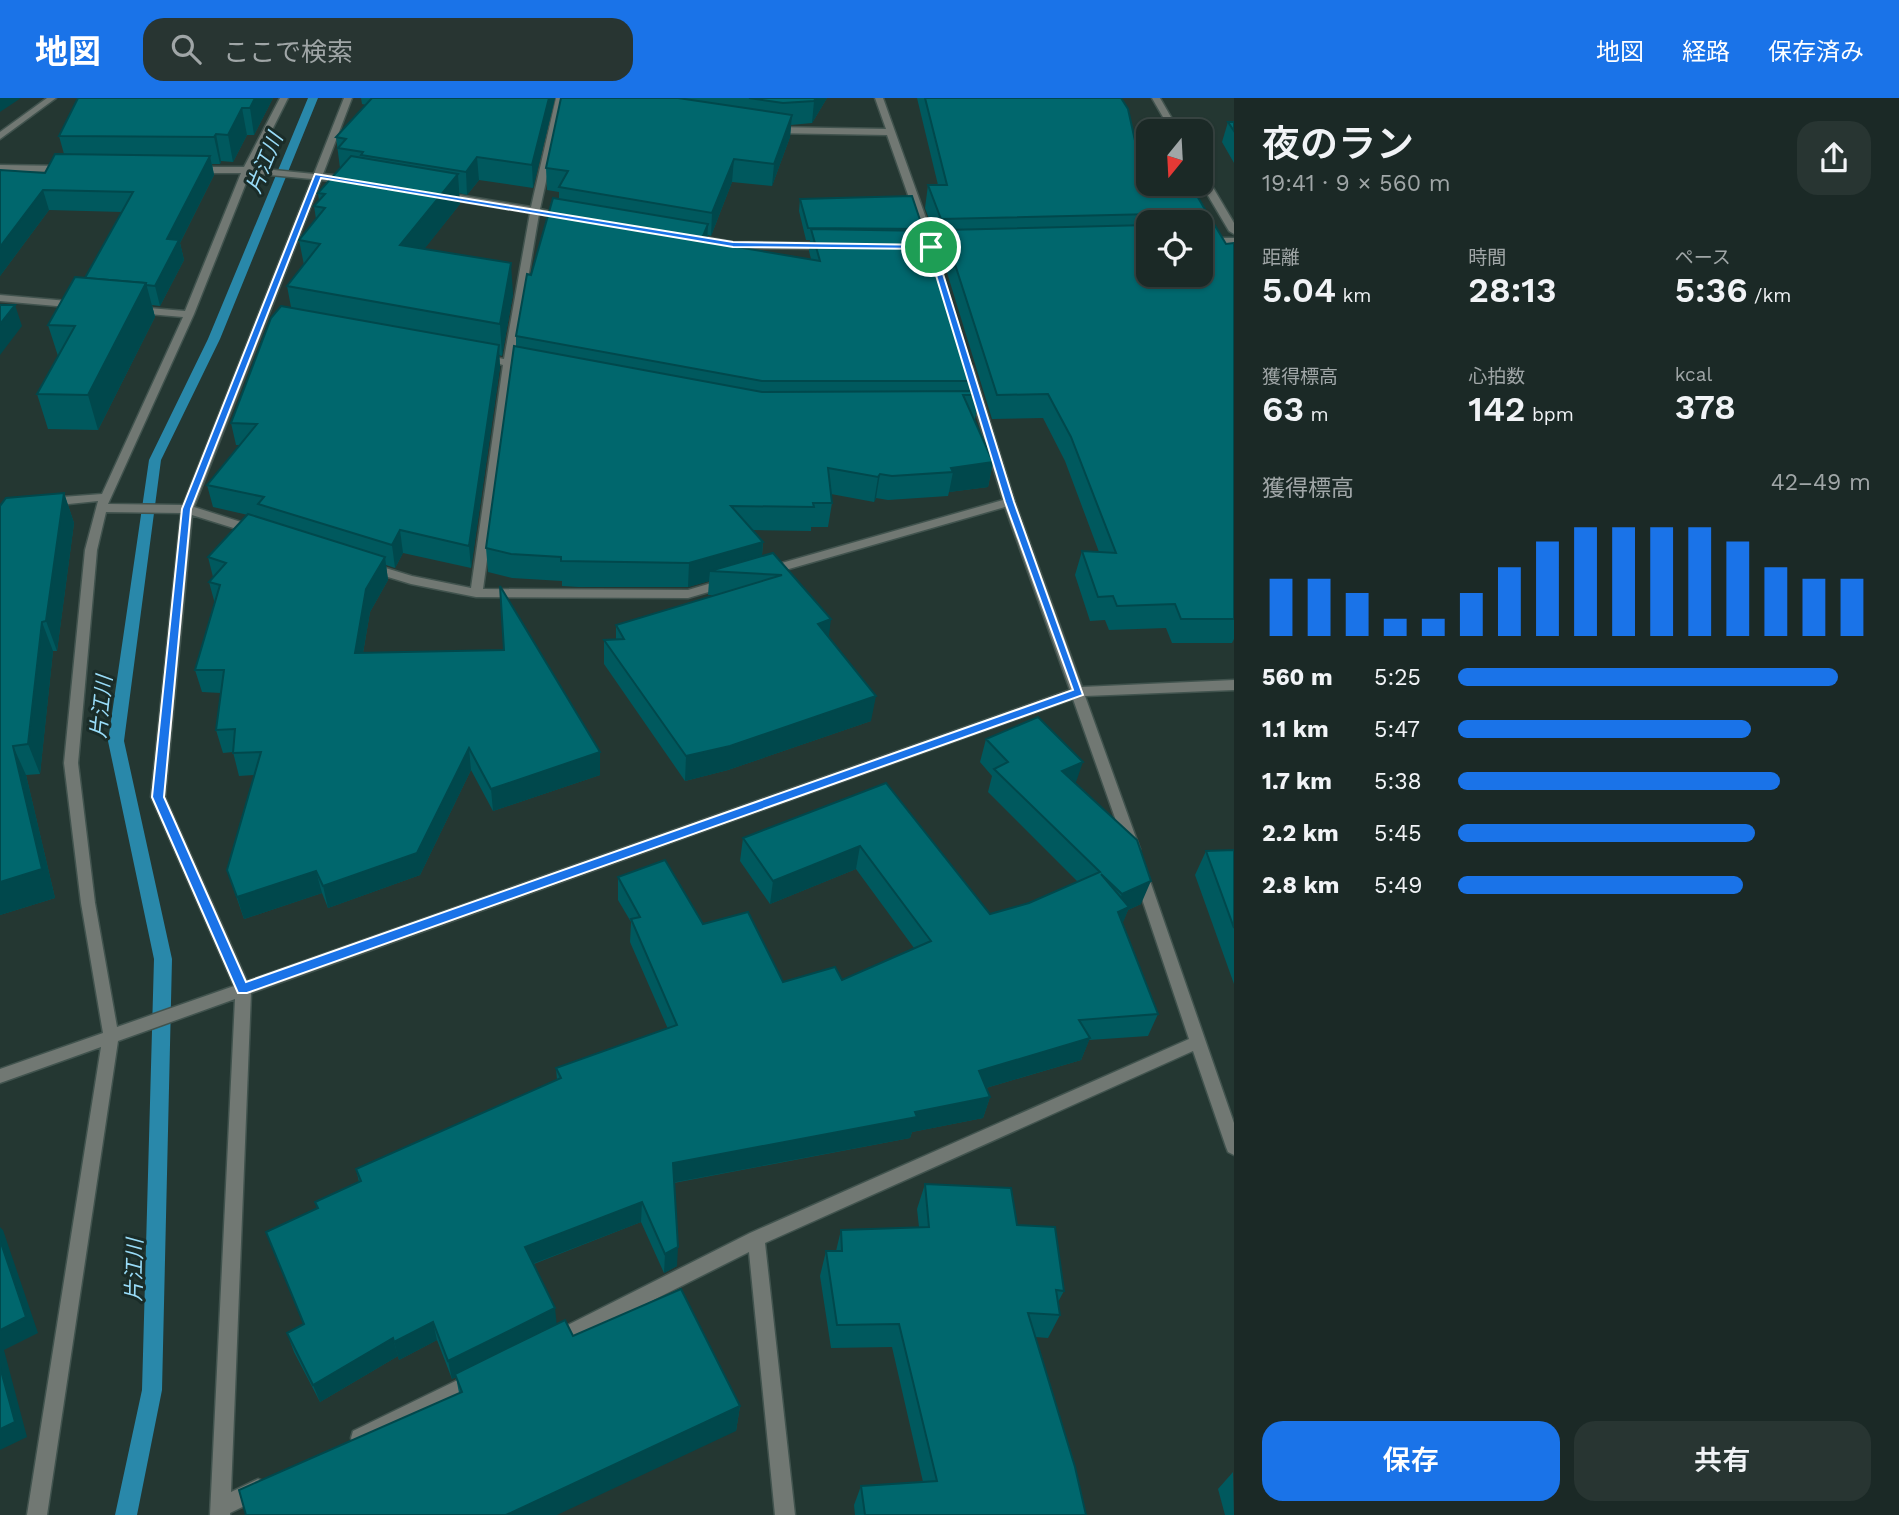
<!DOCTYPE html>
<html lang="ja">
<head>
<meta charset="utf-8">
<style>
	:root { --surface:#1b2926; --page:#283532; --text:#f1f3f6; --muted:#a0a6a7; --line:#394543; --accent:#1a73e8 }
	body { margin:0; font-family:"Work Sans","Noto Sans JP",sans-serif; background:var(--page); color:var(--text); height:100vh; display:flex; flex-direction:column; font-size:26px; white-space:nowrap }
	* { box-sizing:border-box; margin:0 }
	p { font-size:23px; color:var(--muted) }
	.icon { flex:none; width:38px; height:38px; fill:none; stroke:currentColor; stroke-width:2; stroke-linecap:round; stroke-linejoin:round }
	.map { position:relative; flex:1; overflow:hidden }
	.sheet { display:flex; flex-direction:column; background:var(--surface); width:665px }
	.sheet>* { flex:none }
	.needle { width:46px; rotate:198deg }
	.controls { position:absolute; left:1136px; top:21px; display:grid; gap:14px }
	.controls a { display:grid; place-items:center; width:77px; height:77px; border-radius:14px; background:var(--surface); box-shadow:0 2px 5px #0004,0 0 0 2px var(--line); font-size:35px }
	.pin { position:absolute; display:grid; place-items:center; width:60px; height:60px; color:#fff; margin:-30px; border:4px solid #fff; border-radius:50%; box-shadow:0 2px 7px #0007 }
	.round { display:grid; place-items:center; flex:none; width:74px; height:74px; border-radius:21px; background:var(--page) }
	.overview { display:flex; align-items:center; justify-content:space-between; height:119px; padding:0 28px }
	h1 { font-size:38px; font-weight:600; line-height:52px }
	.metrics { display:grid; grid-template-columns:repeat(3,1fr); gap:10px; height:119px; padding:7px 28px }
	.metrics div { display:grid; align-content:center }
	.metrics b { font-size:35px; font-weight:600 }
	.metrics small { font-size:19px; font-weight:400 }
	.metrics p { font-size:19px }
	.chart { height:196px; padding:14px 28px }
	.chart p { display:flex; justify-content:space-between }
	.chart svg { width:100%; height:126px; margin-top:7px; stroke:var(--accent); stroke-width:6 }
	.button { display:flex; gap:14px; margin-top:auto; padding:14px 28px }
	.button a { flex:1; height:80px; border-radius:21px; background:var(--accent); color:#fff; font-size:28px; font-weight:600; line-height:80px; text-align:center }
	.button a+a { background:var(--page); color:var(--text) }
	ul { padding:0 28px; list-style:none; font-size:23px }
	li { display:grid; grid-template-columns:112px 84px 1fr; align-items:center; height:52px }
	li i { height:18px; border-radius:9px; background:var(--accent) }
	header { display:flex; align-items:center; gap:42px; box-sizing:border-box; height:98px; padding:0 35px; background:var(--accent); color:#fff }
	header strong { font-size:33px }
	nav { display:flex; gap:38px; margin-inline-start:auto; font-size:24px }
	.search { width:490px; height:63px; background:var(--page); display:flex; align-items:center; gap:18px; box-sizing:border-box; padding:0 24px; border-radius:21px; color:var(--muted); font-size:26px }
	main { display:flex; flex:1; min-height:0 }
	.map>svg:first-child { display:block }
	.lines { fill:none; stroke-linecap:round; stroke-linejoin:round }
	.stream { fill:#2988aa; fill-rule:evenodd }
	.minor-casing { stroke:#41534e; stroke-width:3 }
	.tertiary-casing { stroke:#41534e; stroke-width:3 }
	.minor { fill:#717873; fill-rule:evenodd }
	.tertiary { fill:#717873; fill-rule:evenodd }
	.wall { fill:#00595e; fill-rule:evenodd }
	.shaded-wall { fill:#00484c }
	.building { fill:#00676d; stroke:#00484c; stroke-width:2 }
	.route { fill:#1a73e8; stroke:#fff; stroke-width:2; fill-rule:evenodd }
	.labels { text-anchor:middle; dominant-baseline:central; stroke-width:6; stroke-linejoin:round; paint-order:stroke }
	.water-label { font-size:21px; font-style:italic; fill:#99dcf8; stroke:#1a2c28 }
</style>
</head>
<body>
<header>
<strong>地図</strong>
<div class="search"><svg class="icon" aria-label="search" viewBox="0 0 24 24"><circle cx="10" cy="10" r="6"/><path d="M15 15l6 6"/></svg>ここで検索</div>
<nav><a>地図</a><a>経路</a><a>保存済み</a></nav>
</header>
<main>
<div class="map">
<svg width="1234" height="1417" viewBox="0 0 1234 1417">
	<rect width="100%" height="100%" fill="#243732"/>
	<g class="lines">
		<path class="stream" d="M 308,0 L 318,0 L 220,241 L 161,362 L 124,643 L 172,861 L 162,1292 L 137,1417 L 115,1417 L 142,1292 L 154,861 L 108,643 L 149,362 L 208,241 Z"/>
		<defs>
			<g id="minor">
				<path d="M 280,0 L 288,0 L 253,70 L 314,76 L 344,0 L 352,0 L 323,76 L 352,79 L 357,82 L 352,85 L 321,82 L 194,409 L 260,430 L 262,433 L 256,437 L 192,417 L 165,699 L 247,883 L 1070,592 L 1005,409 L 768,477 L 762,473 L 764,470 L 1003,402 L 963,270 L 964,268 L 972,268 L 973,270 L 1015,404 L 1082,589 L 1234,582 L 1234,592 L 1085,598 L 1140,751 L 1138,755 L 1128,755 L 1126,751 L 1073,601 L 251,895 L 231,1394 L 258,1381 L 265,1384 L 268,1391 L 265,1398 L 230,1415 L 230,1417 L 210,1417 L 235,901 L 118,943 L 47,1417 L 27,1417 L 101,949 L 0,985 L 0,971 L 103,935 L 81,805 L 64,665 L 85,452 L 98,403 L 49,408 L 43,404 L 49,400 L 102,396 L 183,219 L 137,215 L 132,212 L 137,209 L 185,213 L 241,75 L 194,75 L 190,72 L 194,69 L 244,69 ZM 250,75 L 312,81 L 183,407 L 108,406 L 194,216 ZM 106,414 L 181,415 L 151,699 L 234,888 L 117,929 L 95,805 L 78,665 L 97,452 Z"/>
				<path d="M 556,0 L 564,0 L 540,111 L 570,118 L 565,121 L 539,116 L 514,263 L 533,269 L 528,272 L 513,269 L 483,491 L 688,492 L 725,481 L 729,482 L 731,485 L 729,488 L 688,500 L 476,499 L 411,486 L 365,472 L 363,469 L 369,465 L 412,478 L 471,490 L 503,267 L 478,260 L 483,257 L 504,261 L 530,115 L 441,100 L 436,97 L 441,94 L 531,109 Z"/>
				<path d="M 875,0 L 883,0 L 937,151 L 935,153 L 927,151 L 887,37 L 773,35 L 769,32 L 773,29 L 886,31 Z"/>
				<path d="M 0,67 L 65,68 L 69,71 L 65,74 L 0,73 Z"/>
				<path d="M 689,136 L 733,144 L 829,145 L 834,148 L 829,151 L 733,150 L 686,141 L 684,139 Z"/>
				<rect x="1200" y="140" width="34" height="6"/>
				<path d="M 0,197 L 79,204 L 84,207 L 79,210 L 0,203 Z"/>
				<path d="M 1141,771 L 1146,773 L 1148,777 L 1234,1025 L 1234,1057 L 1228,1054 L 1226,1049 L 1193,953 L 765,1145 L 795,1417 L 775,1417 L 749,1154 L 560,1249 L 554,1252 L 548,1249 L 545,1243 L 548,1237 L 750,1135 L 1189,941 L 1134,777 L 1136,773 Z"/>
				<path d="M 474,1274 L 481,1276 L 483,1283 L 481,1290 L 367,1347 L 360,1349 L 353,1347 L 351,1340 L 353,1333 Z"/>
			</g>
			<g id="tertiary">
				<path d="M 47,0 L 56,0 L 0,41 L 0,34 Z"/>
				<path d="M 1152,0 L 1160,0 L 1179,33 L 1171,33 Z"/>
				<path d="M 1200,73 L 1205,76 L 1234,125 L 1234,136 L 1229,133 L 1200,84 Z"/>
			</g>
		</defs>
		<use href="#minor" class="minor-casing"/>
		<use href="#tertiary" class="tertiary-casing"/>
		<use href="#minor" class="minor"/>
		<use href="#tertiary" class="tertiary"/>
	</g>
	<g class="wall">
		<path d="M 78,0 L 273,0 L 254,37 L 247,37 L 233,64 L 221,63 L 220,66 L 212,66 L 214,77 L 180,145 L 184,162 L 160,208 L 152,207 L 155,219 L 98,332 L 48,331 L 37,296 L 58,258 L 48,227 L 85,180 L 122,114 L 49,112 L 0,178 L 0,72 L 45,75 L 64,56 L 59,38 Z"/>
		<path d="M 361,0 L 555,0 L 533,90 L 479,82 L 467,97 L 459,95 L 460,106 L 424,151 L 513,196 L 502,258 L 499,257 L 500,269 L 471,470 L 403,455 L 395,470 L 386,467 L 388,482 L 370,514 L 363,555 L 600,677 L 493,713 L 471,672 L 420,777 L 328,810 L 322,795 L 244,821 L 227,772 L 254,677 L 239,678 L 233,654 L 223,655 L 216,632 L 221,595 L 202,594 L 195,572 L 215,506 L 209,484 L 213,479 L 208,459 L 248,417 L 213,409 L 207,387 L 240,347 L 236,347 L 231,325 L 291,209 L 287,188 L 304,167 L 299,142 L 316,121 L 314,108 L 319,102 L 318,95 L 340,70 L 336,39 L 366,7 L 362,6 Z"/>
		<path d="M 561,0 L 827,0 L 812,25 L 791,27 L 790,39 L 772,88 L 732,84 L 711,138 L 708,137 L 707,144 L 811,161 L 809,153 L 810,142 L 806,142 L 799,113 L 800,101 L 923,131 L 975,283 L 973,293 L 980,297 L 975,321 L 974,321 L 993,364 L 988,389 L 949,394 L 948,398 L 888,402 L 876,400 L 874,404 L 831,396 L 832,405 L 828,429 L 811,429 L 811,433 L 753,432 L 763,444 L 762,458 L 773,455 L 829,539 L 871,623 L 728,672 L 685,683 L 604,566 L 604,542 L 616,541 L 616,527 L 714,497 L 708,497 L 709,483 L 688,489 L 578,489 L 562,488 L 562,483 L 512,480 L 488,474 L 486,450 L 516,249 L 516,238 L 531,177 L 559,101 L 559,94 L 547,92 L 546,70 Z"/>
		<path d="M 917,0 L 1121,0 L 1147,97 L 1205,125 L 1226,146 L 1234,145 L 1234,541 L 1232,545 L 1172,545 L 1166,530 L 1109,532 L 1105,522 L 1090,523 L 1075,477 L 1082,453 L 1099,454 L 1065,363 L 1043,320 L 992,321 L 941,155 L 942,143 L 937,143 L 925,110 L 928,87 L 938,87 ZM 1148,124 L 1200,124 L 1148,177 Z"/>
		<path d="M 1228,24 L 1234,24 L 1234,65 L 1222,44 Z"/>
		<path d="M 64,395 L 74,425 L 57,553 L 53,553 L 40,676 L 26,677 L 55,800 L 0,817 L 0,408 Z"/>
		<path d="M 986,641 L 1076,685 L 1141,806 L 1128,812 L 1122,826 L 1158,916 L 1148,938 L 1089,942 L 1081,962 L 986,990 L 990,999 L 983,1020 L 912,1034 L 910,1040 L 674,1085 L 677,1168 L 664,1175 L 641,1124 L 534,1166 L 556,1226 L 573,1238 L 740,1308 L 736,1333 L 459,1295 L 456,1279 L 452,1281 L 437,1242 L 399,1262 L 398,1258 L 320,1304 L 294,1254 L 287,1235 L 303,1226 L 317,1110 L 315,1104 L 359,1084 L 356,1071 L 557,982 L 556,970 L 668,931 L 630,844 L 631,824 L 618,802 L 618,779 L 703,826 L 783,884 L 842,882 L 914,850 L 856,771 L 770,806 L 740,763 L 743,740 L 886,685 L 990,816 L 1029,805 L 1078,784 L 988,694 L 992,678 L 980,664 Z"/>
		<path d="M 1234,752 L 1234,886 L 1195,777 L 1206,753 Z"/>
		<path d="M 925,1086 L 1017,1127 L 1064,1193 L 1058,1204 L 1060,1217 L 1048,1240 L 1035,1239 L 1086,1417 L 855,1417 L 854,1407 L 861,1388 L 923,1384 L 892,1249 L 831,1250 L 820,1178 L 826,1153 L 836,1153 L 841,1132 L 919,1129 L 917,1111 Z"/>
		<path d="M 1233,1374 L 1234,1417 L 1225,1417 L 1218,1391 Z"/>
	</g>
	<g class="shaded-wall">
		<path d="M 0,0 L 21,0 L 0,14 Z"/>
		<path d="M 255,0 L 273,0 L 254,37 L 250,10 Z"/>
		<path d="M 549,0 L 555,0 L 533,90 L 532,67 Z"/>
		<path d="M 816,0 L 827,0 L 812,25 L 814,3 Z"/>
		<path d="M 242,10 L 247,37 L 233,64 L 228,37 Z"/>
		<path d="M 792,17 L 790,39 L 772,88 L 774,66 Z"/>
		<path d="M 216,36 L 221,63 L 220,66 L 214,39 Z"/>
		<path d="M 210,58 L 214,77 L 180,145 L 184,162 L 160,208 L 155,188 L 167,141 Z"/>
		<path d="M 477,59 L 479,82 L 467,97 L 466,74 Z"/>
		<path d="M 734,61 L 732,84 L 711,138 L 712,115 Z"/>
		<path d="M 458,76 L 460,106 L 403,178 L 400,147 Z"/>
		<path d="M 43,92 L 49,112 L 0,178 L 0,149 Z"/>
		<path d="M 708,126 L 707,148 L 701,143 Z"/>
		<path d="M 511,165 L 513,196 L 502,258 L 500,226 Z"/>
		<path d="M 146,185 L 155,219 L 98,332 L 88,297 Z"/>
		<path d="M 15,207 L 22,228 L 0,257 L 0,226 Z"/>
		<path d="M 499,247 L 500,269 L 471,470 L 469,448 Z"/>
		<path d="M 993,364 L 988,389 L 949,394 L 953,374 L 951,370 Z"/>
		<path d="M 880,376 L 876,400 L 874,404 L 878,379 Z"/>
		<path d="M 64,395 L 74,425 L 57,553 L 46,523 Z"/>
		<path d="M 400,432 L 403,455 L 395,470 L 392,447 Z"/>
		<path d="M 763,444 L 761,468 L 710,473 L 709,483 L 688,489 L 689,465 Z"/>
		<path d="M 385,459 L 388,482 L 370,514 L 359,578 L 355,555 L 366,491 Z"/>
		<path d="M 831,521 L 828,545 L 818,526 Z"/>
		<path d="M 42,524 L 53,553 L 40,676 L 28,646 Z"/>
		<path d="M 876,598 L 871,623 L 728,672 L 685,683 L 686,658 Z"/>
		<path d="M 13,648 L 26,677 L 55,800 L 0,817 L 0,784 Z"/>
		<path d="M 469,650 L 471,672 L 420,777 L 328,810 L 323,788 Z"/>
		<path d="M 600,654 L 600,677 L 493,713 L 491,691 Z"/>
		<path d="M 1083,664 L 1075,687 L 1062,673 Z"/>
		<path d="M 860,748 L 856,771 L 770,806 L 773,783 Z"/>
		<path d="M 316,773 L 322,795 L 244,821 L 237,799 Z"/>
		<path d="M 1151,783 L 1141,806 L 1128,812 L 1120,832 L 1113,819 L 1122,796 Z"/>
		<path d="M 1090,940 L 1081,962 L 972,994 L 979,973 Z"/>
		<path d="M 990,999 L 983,1020 L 912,1034 L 910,1040 L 671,1085 L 673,1065 Z"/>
		<path d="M 642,1104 L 641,1124 L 527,1168 L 525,1149 Z"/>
		<path d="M 0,1129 L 3,1132 L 38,1235 L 4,1252 L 27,1339 L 0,1352 Z"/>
		<path d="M 678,1149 L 677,1168 L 664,1175 L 665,1156 Z"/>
		<path d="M 555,1210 L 557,1229 L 452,1281 L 448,1263 Z"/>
		<path d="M 433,1224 L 437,1242 L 399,1262 L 394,1244 Z"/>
		<path d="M 393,1240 L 398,1258 L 320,1304 L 313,1287 Z"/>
		<path d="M 740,1308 L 736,1333 L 557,1417 L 506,1417 Z"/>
	</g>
	<g class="building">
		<path d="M 78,0 L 255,0 L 250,10 L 242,10 L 228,37 L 216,36 L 214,39 L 59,38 Z"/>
		<path d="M 372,0 L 549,0 L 532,67 L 477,59 L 466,74 L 361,57 L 363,54 L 338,50 L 346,41 L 336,39 Z"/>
		<path d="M 561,0 L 678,0 L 792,17 L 774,66 L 734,61 L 712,115 L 559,89 L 568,73 L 546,70 Z"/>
		<path d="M 749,0 L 816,0 L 814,3 L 783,5 Z"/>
		<path d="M 925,0 L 1121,0 L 1128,11 L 1147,97 L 1196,96 L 1207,115 L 1205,125 L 1214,126 L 1226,146 L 1234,145 L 1234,521 L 1181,521 L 1175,506 L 1117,508 L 1113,498 L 1098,499 L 1082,453 L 1116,455 L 1071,339 L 1048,296 L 997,297 L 944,132 L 1148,127 L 1148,177 L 1200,177 L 1200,124 L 1155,124 L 1157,118 L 1154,116 L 941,121 L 928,87 L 947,87 Z"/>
		<path d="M 1228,24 L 1234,24 L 1234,33 Z"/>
		<path d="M 55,56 L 210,58 L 167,141 L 179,142 L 155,188 L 146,187 L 146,185 L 85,180 L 133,94 L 43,92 L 0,149 L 0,72 L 45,75 Z"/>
		<path d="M 351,58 L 458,76 L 400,147 L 511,165 L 500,226 L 287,188 L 320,146 L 299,142 L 325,110 L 314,108 L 325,96 L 318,95 Z"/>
		<path d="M 912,98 L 923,131 L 808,130 L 800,101 Z"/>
		<path d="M 553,100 L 708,126 L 701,143 L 820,163 L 811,131 L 929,133 L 975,283 L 762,283 L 516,238 L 527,176 L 531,177 Z"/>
		<path d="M 75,179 L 146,185 L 88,297 L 37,296 L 75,228 L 48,227 Z"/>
		<path d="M 0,207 L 15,207 L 0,226 Z"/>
		<path d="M 281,208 L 499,247 L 469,448 L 400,432 L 392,447 L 258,406 L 264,399 L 207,387 L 257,326 L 231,325 L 271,220 Z"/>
		<path d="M 514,248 L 762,294 L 979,293 L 980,297 L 963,297 L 993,364 L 951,370 L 953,374 L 892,378 L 880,376 L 878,379 L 828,370 L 832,405 L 813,405 L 814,409 L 731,408 L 763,444 L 689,465 L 561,463 L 561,459 L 511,456 L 486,450 Z"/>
		<path d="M 64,395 L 46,523 L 42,524 L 28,646 L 13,648 L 42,771 L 0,784 L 0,408 L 6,400 Z"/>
		<path d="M 248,416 L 385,459 L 366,491 L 355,555 L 504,552 L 500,488 L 600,654 L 491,691 L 469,650 L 417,755 L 323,788 L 316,773 L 237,799 L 227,772 L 261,654 L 233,655 L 235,631 L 216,632 L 224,572 L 195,572 L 220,487 L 209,484 L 226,465 L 208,459 Z"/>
		<path d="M 773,455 L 831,521 L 818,526 L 876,598 L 730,648 L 686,658 L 604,542 L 624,541 L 616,527 L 782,477 L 710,473 Z"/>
		<path d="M 1038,619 L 1083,664 L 1062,673 L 1137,742 L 1151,783 L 1122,796 L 1101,776 L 1129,809 L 1118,814 L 1158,916 L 1079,922 L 1090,940 L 979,973 L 990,999 L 915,1014 L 917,1019 L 673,1065 L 678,1149 L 665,1156 L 642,1104 L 525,1149 L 555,1210 L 448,1263 L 433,1224 L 394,1244 L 393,1240 L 313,1287 L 287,1235 L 304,1226 L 266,1134 L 318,1110 L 315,1104 L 361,1083 L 356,1071 L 561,980 L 556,970 L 677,927 L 631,821 L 640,819 L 618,779 L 665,762 L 703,826 L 748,814 L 783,884 L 835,869 L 842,882 L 931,843 L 860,748 L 773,783 L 743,740 L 886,685 L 990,816 L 1029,805 L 1100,774 L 994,671 L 1008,664 L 986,641 Z"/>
		<path d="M 1234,752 L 1234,830 L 1206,753 Z"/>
		<path d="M 925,1086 L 1011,1090 L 1017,1127 L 1055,1129 L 1064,1193 L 1056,1192 L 1060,1217 L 1028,1215 L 1075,1369 L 1086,1417 L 865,1417 L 861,1388 L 937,1383 L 899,1226 L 837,1227 L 826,1153 L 842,1153 L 841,1132 L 929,1129 Z"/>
		<path d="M 0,1142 L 26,1219 L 0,1232 Z"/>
		<path d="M 681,1191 L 740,1308 L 506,1417 L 246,1417 L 239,1392 L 462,1294 L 455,1276 L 565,1222 L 573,1238 Z"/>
		<path d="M 0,1269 L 15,1324 L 0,1331 Z"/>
	</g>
	<path class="route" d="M 315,76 L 733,144 L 934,147 L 1014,404 L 1083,597 L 247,895 L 238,895 L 152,699 L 182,411 ZM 321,80 L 733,149 L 928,151 L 1005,404 L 1073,592 L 246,884 L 164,699 L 191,411 Z"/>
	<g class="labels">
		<g class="water-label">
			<text transform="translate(264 65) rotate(-68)">片江川</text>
			<text transform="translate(101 609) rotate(-84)">片江川</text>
			<text transform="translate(134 1172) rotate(-89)">片江川</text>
		</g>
	</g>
</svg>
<div class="controls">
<a><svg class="needle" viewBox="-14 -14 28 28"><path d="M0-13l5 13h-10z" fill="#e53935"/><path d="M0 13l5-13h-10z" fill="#a0a6a7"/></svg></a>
<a><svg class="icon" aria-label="locate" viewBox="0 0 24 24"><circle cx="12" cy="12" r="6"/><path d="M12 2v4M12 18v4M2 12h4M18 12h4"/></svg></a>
</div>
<div class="pin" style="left:931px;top:149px;background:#1e9e55"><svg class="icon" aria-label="arrive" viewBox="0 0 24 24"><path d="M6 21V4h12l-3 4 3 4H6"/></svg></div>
</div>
<section class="sheet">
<div class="overview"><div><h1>夜のラン</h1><p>19:41 · 9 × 560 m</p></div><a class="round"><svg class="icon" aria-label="share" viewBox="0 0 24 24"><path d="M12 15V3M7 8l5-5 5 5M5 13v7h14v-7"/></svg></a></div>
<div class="metrics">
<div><p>距離</p><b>5.04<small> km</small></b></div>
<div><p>時間</p><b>28:13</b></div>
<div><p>ペース</p><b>5:36<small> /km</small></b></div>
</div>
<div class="metrics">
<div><p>獲得標高</p><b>63<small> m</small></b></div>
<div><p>心拍数</p><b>142<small> bpm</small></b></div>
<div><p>kcal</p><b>378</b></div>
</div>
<div class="chart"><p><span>獲得標高</span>42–49 m</p>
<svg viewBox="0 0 160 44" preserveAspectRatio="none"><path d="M5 44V24M15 44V24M25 44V29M35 44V38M45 44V38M55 44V29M65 44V20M75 44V11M85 44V6M95 44V6M105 44V6M115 44V6M125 44V11M135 44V20M145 44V24M155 44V24"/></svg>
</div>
<ul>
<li><b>560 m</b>5:25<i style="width:92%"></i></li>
<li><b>1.1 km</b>5:47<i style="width:71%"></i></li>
<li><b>1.7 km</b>5:38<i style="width:78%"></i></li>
<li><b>2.2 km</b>5:45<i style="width:72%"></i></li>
<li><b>2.8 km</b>5:49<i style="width:69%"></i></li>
</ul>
<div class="button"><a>保存</a><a>共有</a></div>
</section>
</main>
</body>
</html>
